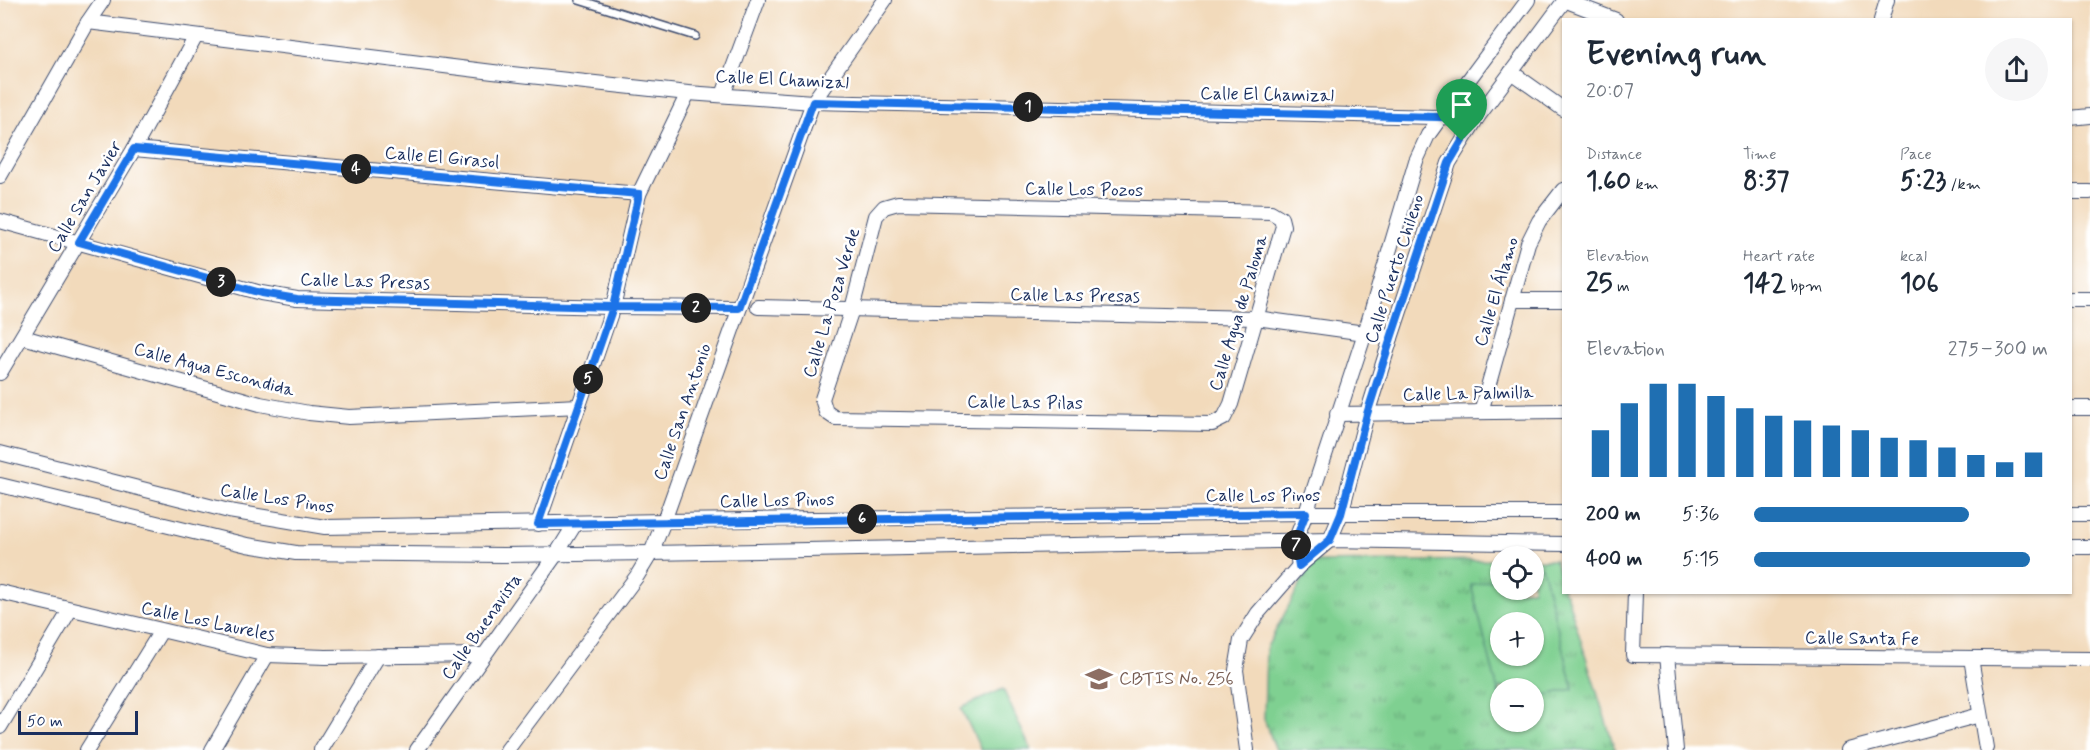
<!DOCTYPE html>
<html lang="en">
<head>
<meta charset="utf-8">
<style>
	:root { --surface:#fff; --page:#f6f6f7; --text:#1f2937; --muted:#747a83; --accent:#1f6fb2 }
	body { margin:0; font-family:Mynerve,sans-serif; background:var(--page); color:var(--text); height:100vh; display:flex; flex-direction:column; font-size:22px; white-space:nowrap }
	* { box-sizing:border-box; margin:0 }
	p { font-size:20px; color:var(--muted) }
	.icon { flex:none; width:33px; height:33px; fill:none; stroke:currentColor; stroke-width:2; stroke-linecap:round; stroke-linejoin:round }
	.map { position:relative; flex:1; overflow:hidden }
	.drawer { position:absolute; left:1562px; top:18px; width:510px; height:576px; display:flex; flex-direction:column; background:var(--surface); border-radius:0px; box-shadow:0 2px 4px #0004 }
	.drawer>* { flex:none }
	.tools { position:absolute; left:1490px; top:546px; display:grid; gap:12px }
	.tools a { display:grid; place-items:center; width:54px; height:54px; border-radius:50%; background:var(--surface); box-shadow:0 2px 4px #0004; font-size:30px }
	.scale { position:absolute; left:18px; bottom:15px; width:120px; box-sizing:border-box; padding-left:6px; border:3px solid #1b2f5e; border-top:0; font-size:16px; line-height:21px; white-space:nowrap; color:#1b2f5e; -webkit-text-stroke:4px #fff; paint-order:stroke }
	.pin { position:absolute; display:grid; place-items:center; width:51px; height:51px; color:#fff; margin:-62px -26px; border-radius:50% 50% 50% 0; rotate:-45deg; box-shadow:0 0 6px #0007 }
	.pin .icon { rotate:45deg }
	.km { position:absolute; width:30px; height:30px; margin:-15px; border-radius:50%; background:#222; color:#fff; font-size:16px; line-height:30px; text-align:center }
	.round { display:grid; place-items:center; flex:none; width:63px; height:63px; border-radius:32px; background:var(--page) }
	.headline { display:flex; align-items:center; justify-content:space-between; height:102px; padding:0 24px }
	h1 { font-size:33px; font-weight:800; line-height:45px }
	.stats { display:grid; grid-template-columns:repeat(3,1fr); gap:9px; height:102px; padding:6px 24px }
	.stats div { display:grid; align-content:center }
	.stats b { font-size:26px; font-weight:800 }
	.stats small { font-size:16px; font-weight:400 }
	.stats p { font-size:16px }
	.chart { height:168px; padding:12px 24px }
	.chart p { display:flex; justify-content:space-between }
	.chart svg { width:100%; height:108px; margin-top:6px; stroke:var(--accent); stroke-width:6 }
	ul { padding:0 24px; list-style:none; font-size:20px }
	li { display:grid; grid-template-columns:96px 72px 1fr; align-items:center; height:45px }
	li i { height:15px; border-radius:8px; background:var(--accent) }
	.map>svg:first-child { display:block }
	.grass { fill:url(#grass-tufts); stroke:#4d8078; stroke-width:1.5; fill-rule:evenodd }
	.pitch { fill:#7fd091; stroke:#4d8078; stroke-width:1.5; fill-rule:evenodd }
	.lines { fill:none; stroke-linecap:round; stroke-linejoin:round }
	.lane-casing { stroke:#3b496c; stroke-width:10 }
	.street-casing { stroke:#3b496c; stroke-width:16 }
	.lane { stroke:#fff; stroke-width:7 }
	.street { stroke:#fff; stroke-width:14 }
	.route-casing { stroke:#fff; stroke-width:12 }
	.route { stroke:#1a73e8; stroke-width:8 }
	.labels { text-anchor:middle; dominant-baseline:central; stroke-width:5; stroke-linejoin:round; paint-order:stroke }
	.street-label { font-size:18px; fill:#1b2f5e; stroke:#fff }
	.education-label { font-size:18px; fill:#785e54; stroke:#fff; text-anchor:start }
</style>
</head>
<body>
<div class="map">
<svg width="2090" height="750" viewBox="0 0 2090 750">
	<defs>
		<pattern id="grass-tufts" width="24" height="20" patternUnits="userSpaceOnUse" patternTransform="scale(1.5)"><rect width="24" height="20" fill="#7fd091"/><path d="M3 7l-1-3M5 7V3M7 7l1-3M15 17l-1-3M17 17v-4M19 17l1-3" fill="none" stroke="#67a97a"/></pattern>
	</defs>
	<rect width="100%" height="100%" fill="#fff"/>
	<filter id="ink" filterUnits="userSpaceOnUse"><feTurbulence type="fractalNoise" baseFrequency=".0167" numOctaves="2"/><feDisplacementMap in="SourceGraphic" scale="12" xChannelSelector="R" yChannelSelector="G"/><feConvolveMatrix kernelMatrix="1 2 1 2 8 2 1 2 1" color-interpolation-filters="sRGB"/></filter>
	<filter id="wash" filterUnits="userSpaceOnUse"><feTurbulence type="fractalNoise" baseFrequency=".008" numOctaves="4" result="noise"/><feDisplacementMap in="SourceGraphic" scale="24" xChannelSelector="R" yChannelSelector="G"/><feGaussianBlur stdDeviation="1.35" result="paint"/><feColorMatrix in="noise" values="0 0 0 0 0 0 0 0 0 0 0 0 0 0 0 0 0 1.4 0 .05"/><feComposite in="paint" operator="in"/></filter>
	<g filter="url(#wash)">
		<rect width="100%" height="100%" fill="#f2dabb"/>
		<path class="grass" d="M 1500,560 L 1500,590 L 1533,590 L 1533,560 L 1555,560 L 1563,584 L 1563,592 L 1566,593 L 1615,750 L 1276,750 L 1264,719 L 1266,649 L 1312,562 ZM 1500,622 L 1533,622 L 1533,656 L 1500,656 ZM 1500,688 L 1533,688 L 1533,722 L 1500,722 Z"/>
		<g class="pitch">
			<path d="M 1542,567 L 1573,689 L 1533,698 L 1533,688 L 1500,688 L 1500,699 L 1471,585 L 1500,578 L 1500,590 L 1533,590 L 1533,569 ZM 1500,622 L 1533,622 L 1533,656 L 1500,656 Z"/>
			<path d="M 1003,689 L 1031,750 L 981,750 L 961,708 Z"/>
		</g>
	</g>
	<g filter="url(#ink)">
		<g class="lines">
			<defs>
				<path id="lane" d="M 579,0 L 695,36"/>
				<g id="street">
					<path d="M 1564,0 L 1616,20"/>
					<path d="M 1881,20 L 1887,0"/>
					<path d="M 88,22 L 493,72 L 688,93 L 813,102 L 1477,118"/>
					<path d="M 1511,72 L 1563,109"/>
					<path d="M 723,95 L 758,0"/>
					<path d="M 2070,118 L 2090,116"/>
					<path d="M 134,149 L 639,194"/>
					<path d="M 0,176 L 88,22 L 103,0"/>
					<path d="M 2070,192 L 2090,192"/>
					<path d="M 898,203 L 1271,212 L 1281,218 L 1283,226 L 1231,404 L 1224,418 L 1212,424 L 835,418 L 826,412 L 822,399 L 852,309 L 876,216 L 884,207 Z"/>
					<path d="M 0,221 L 261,293 L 297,299 L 613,307 L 739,308"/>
					<path d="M 2070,299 L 2090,299"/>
					<path d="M 1512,300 L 1563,300"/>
					<path d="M 758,307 L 1256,318 L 1365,333 L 1391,338"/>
					<path d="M 23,337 L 260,404 L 309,413 L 349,417 L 579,406"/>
					<path d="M 0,373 L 134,149 L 196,36"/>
					<path d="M 2070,408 L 2090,408"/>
					<path d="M 1481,412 L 1528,243 L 1539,221 L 1563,190"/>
					<path d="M 1337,414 L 1563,411"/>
					<path d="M 0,453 L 229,511 L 325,527 L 664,521 L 1306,513 L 1563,513"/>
					<path d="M 0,485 L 247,545 L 296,553 L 504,555 L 651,553 L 1330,540 L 1563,544"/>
					<path d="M 2070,514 L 2090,514"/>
					<path d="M 538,524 L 613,307 L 639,194 L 688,93"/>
					<path d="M 2070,547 L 2090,547"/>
					<path d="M 1299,566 L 1295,541 L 1306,513 L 1365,333 L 1416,161 L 1428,135 L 1441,117 L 1528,0"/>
					<path d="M 0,592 L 267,655 L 326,657 L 484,655"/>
					<path d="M 1635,592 L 1633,655 L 2090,659"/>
					<path d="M 1667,655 L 1676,750"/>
					<path d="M 1971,658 L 1986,748"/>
					<path d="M 0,727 L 70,610"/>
					<path d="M 87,750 L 161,631"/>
					<path d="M 212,750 L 267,655"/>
					<path d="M 321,750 L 378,656"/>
					<path d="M 417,750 L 557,553 L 575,524"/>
					<path d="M 507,750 L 637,576 L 651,553 L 664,521 L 813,102 L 885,0"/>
					<path d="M 1247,750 L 1236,670 L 1241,640 L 1258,613 L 1299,566 L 1330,540 L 1341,514 L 1367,414 L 1391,338 L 1449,163 L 1477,118 L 1565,0"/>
					<path d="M 1848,750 L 1980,715"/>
				</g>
			</defs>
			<use href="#lane" class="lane-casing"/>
			<use href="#street" class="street-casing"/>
			<use href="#lane" class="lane"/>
			<use href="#street" class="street"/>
		</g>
	</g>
	<g class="lines" filter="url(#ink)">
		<defs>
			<path id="route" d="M 1462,141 L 1478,118 L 813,102 L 739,308 L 613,307 L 297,299 L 261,293 L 79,242 L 134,149 L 639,194 L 613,307 L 538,524 L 1306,513 L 1295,541 L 1299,566 L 1330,540 L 1341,514 L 1367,414 L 1391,338 L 1449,163 L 1462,141"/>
		</defs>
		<use href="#route" class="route-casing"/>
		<use href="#route" class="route"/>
	</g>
	<defs>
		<symbol id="university-bare" viewBox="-9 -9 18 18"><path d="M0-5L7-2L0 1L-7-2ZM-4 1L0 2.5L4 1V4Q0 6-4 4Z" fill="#8d6e63" stroke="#fff" stroke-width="2.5" paint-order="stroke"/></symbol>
	</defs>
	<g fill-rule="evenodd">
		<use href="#university-bare" x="1080" y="660" width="38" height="38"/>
	</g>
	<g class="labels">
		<g class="street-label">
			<text transform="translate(782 80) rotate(3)">Calle El Chamizal</text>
			<text transform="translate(1267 95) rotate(1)">Calle El Chamizal</text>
			<text transform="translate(442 158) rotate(5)">Calle El Girasol</text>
			<text transform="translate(1084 190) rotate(1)">Calle Los Pozos</text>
			<text transform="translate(85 197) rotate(-59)">Calle San Javier</text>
			<text transform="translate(1395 269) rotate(-72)">Calle Puerto Chileno</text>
			<text transform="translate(365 282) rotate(2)">Calle Las Presas</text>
			<text transform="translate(1497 292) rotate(-73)">Calle El Álamo</text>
			<text transform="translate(1075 296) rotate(1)">Calle Las Presas</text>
			<text transform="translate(832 303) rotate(-73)">Calle La Poza Verde</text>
			<text transform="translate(1239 313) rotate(-73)">Calle Agua de Paloma</text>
			<text transform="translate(214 370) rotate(15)">Calle Agua Escondida</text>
			<text transform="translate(1468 394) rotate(-1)">Calle La Palmilla</text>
			<text transform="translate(1025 403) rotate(1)">Calle Las Pilas</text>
			<text transform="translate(683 412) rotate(-71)">Calle San Antonio</text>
			<text x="1263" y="496">Calle Los Pinos</text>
			<text transform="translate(277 499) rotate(9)">Calle Los Pinos</text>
			<text transform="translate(777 501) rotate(-1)">Calle Los Pinos</text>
			<text transform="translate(208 622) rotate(12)">Calle Los Laureles</text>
			<text transform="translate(482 627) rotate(-55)">Calle Buenavista</text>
			<text transform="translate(1862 639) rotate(1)">Calle Santa Fe</text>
		</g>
		<g class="education-label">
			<text x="1119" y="679">CBTIS No. 256</text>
		</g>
	</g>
</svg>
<div class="tools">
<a><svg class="icon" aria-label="locate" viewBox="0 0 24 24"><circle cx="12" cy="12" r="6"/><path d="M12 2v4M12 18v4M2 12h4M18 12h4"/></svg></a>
<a>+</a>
<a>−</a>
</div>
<div class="scale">50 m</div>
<div class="pin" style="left:1462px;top:141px;background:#1e9e55"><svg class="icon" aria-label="arrive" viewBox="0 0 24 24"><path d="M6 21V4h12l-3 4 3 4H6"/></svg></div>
<b class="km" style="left:1028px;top:107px">1</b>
<b class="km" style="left:696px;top:308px">2</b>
<b class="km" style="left:221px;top:282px">3</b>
<b class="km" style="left:356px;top:169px">4</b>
<b class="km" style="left:588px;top:379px">5</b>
<b class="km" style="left:862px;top:519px">6</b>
<b class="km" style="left:1296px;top:545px">7</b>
<section class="drawer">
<div class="headline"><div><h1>Evening run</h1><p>20:07</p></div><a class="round"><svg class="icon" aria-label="share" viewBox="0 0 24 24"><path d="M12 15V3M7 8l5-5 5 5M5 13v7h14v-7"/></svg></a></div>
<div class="stats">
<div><p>Distance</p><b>1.60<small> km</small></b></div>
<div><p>Time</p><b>8:37</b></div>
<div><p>Pace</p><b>5:23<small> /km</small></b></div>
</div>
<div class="stats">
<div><p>Elevation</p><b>25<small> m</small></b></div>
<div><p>Heart rate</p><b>142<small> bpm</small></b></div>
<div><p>kcal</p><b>106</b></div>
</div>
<div class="chart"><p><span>Elevation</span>275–300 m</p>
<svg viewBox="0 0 160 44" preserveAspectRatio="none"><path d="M5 44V25M15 44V14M25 44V6M35 44V6M45 44V11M55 44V16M65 44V19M75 44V21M85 44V23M95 44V25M105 44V28M115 44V29M125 44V32M135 44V35M145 44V38M155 44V34"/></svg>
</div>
<ul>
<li><b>200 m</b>5:36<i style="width:73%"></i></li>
<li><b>400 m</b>5:15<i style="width:94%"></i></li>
</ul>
</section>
</div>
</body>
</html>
